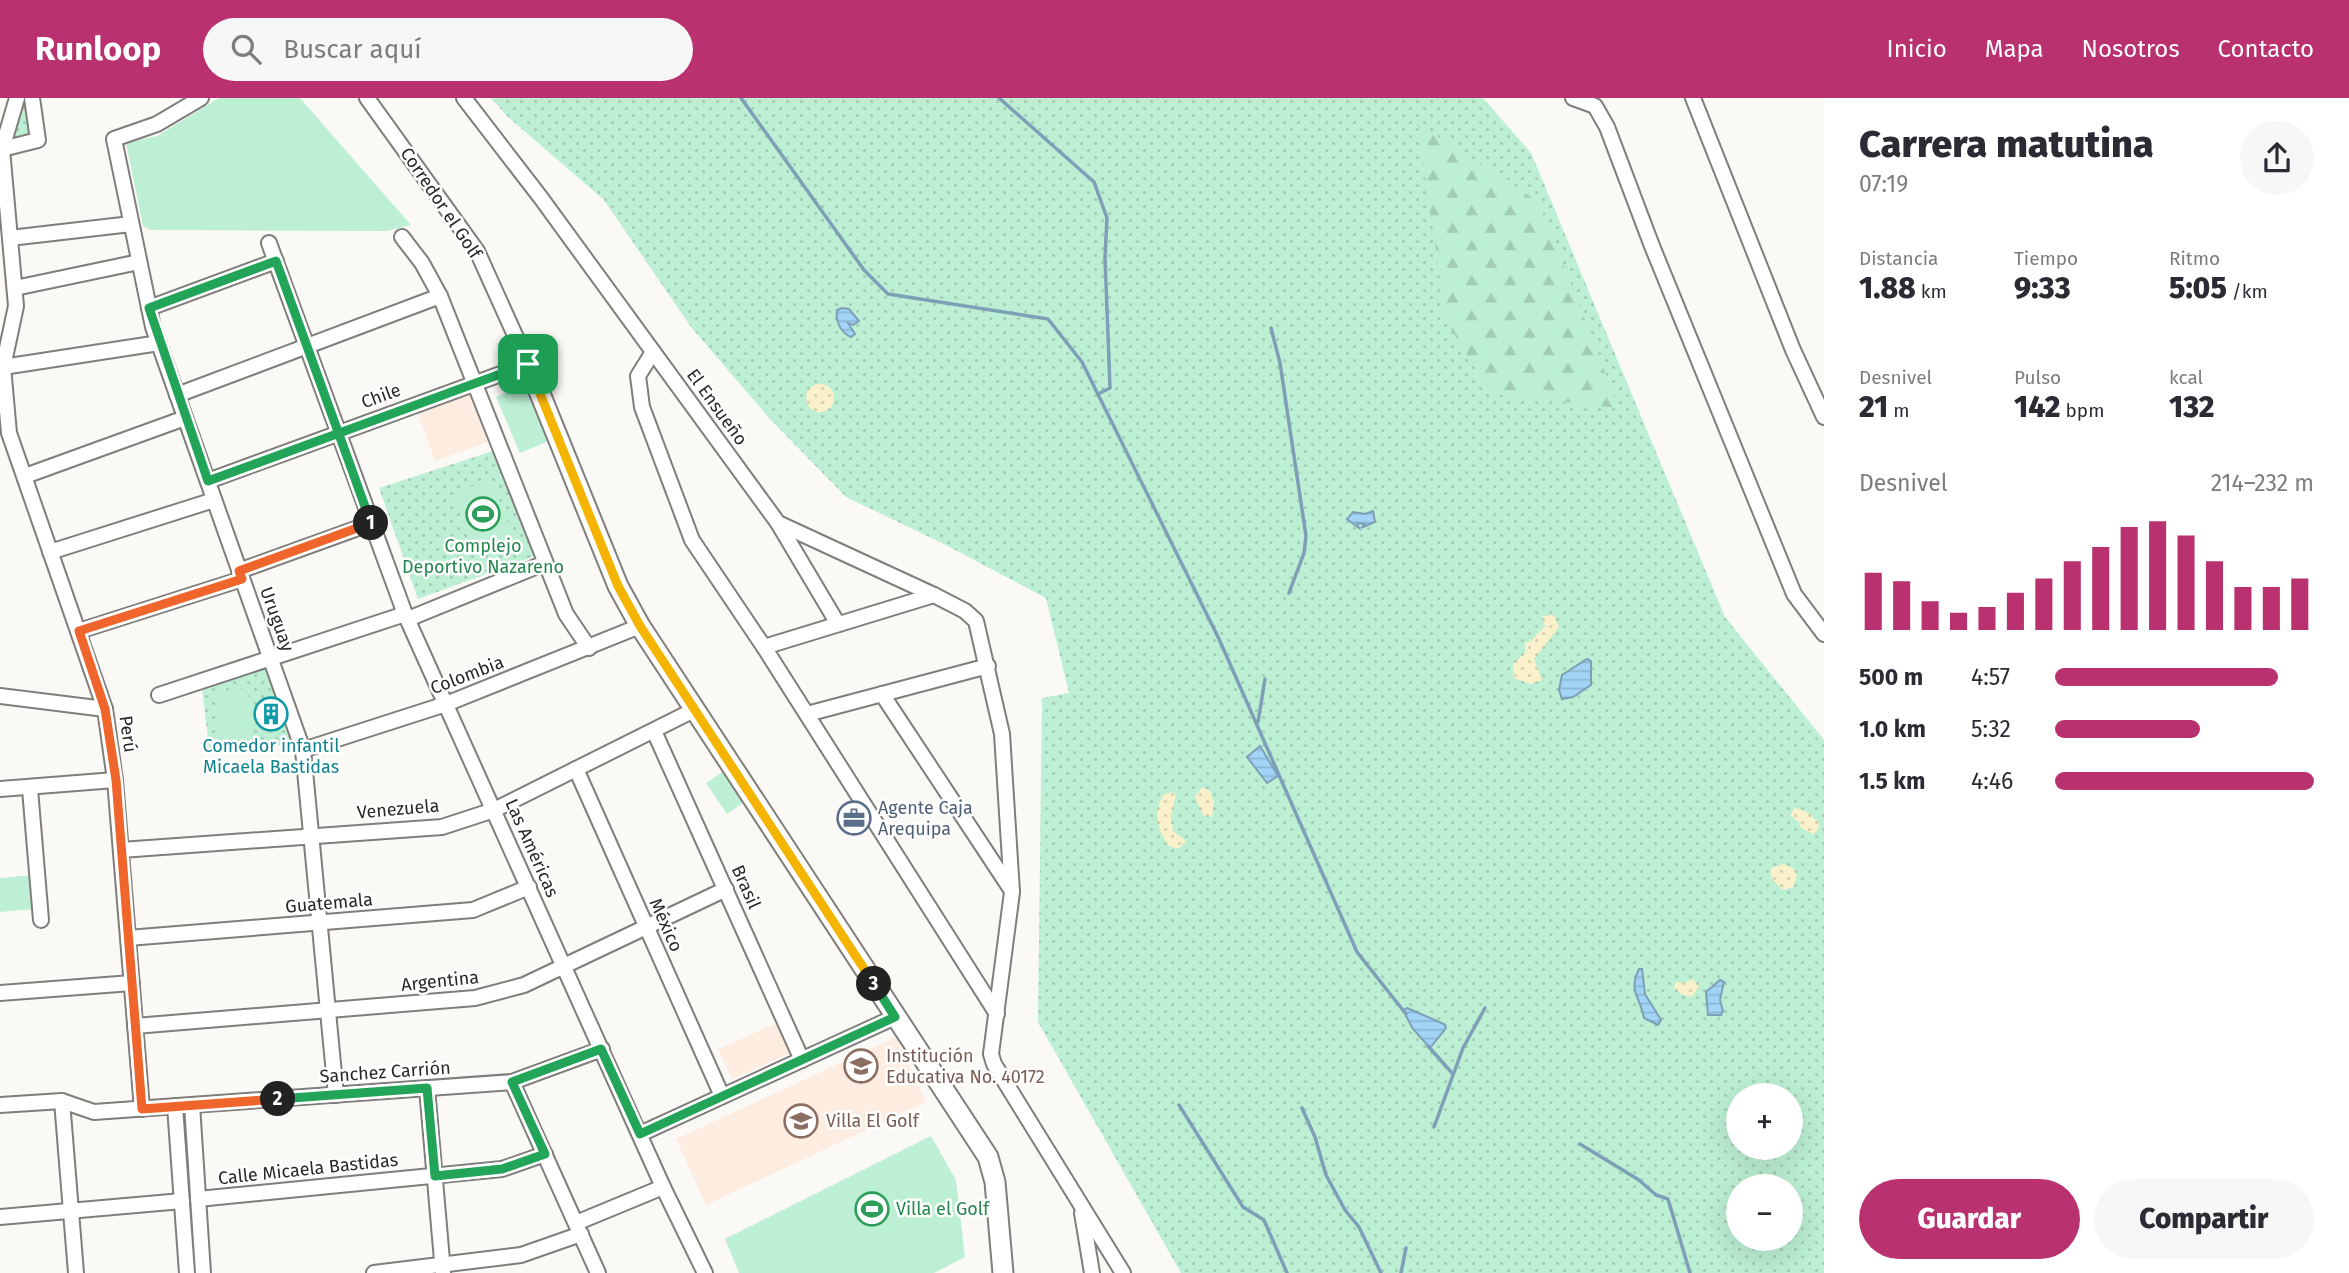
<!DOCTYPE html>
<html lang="es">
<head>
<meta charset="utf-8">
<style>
	:root { --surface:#fff; --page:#f7f7f7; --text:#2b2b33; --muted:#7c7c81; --accent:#ba3170 }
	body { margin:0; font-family:"Fira Sans",sans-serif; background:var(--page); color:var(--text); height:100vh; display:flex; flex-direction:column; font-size:26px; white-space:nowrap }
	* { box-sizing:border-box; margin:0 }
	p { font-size:23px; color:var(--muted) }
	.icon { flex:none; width:38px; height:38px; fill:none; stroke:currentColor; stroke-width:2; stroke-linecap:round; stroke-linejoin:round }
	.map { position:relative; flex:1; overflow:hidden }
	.sheet { display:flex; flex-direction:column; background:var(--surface); width:525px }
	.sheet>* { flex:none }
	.fabs { position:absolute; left:1726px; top:985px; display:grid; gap:14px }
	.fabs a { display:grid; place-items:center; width:77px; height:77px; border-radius:50%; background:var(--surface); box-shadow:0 7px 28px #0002; font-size:35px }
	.pin { position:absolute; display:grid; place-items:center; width:60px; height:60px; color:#fff; margin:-30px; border-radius:14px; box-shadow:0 4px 10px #0006 }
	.km { position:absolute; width:35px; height:35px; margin:-18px; border-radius:50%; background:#222; color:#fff; font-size:19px; line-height:35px; text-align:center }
	.round { display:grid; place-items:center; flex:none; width:74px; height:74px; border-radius:37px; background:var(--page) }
	.overview { display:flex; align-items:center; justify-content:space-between; height:119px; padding:0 35px }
	h1 { font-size:38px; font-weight:800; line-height:52px }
	.metrics { display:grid; grid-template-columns:repeat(3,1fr); gap:10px; height:119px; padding:7px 35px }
	.metrics div { display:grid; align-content:center }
	.metrics b { font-size:30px; font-weight:800 }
	.metrics small { font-size:19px; font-weight:400 }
	.metrics p { font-size:19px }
	.chart { height:196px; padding:14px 35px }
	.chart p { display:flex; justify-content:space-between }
	.chart svg { width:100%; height:126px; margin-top:7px; stroke:var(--accent); stroke-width:6 }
	.action { display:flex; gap:14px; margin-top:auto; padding:14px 35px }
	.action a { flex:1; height:80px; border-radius:42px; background:var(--accent); color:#fff; font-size:28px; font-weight:800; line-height:80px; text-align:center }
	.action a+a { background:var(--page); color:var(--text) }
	ul { padding:0 35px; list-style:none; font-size:23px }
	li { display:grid; grid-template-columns:112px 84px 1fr; align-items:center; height:52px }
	li i { height:18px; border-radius:9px; background:var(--accent) }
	header { display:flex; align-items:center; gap:42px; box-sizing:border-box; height:98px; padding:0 35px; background:var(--accent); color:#fff }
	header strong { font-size:33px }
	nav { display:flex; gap:38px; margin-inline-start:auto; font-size:24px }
	.search { width:490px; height:63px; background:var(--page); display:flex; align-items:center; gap:18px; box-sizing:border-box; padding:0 24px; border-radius:38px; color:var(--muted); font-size:26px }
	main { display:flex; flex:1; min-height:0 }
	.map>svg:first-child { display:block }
	.education { fill:#fdece0 }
	.grass { fill:url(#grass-dots); fill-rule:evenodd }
	.forest { fill:url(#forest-firs) }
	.sand { fill:url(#sand-dots) }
	.garden { fill:#bcefd3 }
	.water { fill:url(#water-rules); stroke:#7da0b8; stroke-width:2 }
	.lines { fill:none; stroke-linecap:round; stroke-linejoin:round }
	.stream { stroke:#7da0b8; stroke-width:3.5 }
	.street-casing { stroke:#807e7c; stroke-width:18 }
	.secondary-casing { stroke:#807e7c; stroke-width:23 }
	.street { stroke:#fff; stroke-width:14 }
	.secondary { stroke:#fff; stroke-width:19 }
	.split-1-casing { stroke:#fff; stroke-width:14 }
	.split-2-casing { stroke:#fff; stroke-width:14 }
	.split-3-casing { stroke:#fff; stroke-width:14 }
	.split-4-casing { stroke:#fff; stroke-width:14 }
	.split-1 { stroke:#22a559; stroke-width:9 }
	.split-2 { stroke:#f0652b; stroke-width:9 }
	.split-3 { stroke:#22a559; stroke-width:9 }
	.split-4 { stroke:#f5b400; stroke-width:9 }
	.labels { text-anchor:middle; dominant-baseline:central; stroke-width:5; stroke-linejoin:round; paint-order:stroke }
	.street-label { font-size:18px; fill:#292827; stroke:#fff }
	.leisure-label { font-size:18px; fill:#27864d; stroke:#fff }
	.culture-label { font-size:18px; fill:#0d838f; stroke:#fff }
	.service-label { font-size:18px; fill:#4e5e75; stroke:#fff; text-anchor:start }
	.education-label { font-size:18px; fill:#785e54; stroke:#fff; text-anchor:start }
</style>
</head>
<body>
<header>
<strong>Runloop</strong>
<div class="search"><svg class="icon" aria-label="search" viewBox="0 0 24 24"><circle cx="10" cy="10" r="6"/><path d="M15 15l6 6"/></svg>Buscar aquí</div>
<nav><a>Inicio</a><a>Mapa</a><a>Nosotros</a><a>Contacto</a></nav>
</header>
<main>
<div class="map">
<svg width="1824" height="1175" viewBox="0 0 1824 1175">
	<defs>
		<pattern id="grass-dots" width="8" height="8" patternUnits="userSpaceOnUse" patternTransform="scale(1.75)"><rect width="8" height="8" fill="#bcefd3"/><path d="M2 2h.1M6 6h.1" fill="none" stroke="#a2cdb5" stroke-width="1.8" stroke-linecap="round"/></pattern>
		<pattern id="forest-firs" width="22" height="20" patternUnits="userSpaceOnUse" patternTransform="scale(1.75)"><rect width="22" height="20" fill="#bcefd3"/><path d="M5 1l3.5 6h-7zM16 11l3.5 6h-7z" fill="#a2cdb5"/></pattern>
		<pattern id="sand-dots" width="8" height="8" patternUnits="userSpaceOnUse" patternTransform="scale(1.75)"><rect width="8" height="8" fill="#faf0ca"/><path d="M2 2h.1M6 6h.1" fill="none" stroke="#d6ceae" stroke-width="1.8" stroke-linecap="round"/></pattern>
		<pattern id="water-rules" width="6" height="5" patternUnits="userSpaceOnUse" patternTransform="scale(1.75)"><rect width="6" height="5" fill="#a1d4f6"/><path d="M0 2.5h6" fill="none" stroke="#8bb6d3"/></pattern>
	</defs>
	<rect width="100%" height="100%" fill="#fbf9f6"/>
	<g class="education">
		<path d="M 470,294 L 488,344 L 435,363 L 417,313 Z"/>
		<path d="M 777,925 L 790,955 L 732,981 L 718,951 Z"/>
		<path d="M 896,939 L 926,1004 L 706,1107 L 676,1041 Z"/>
	</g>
	<g class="grass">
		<path d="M 24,0 L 29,0 L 31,40 L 12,42 Z"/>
		<path d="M 491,0 L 1483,0 L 1531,55 L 1725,519 L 1824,642 L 1824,1175 L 1181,1175 L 1038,924 L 1042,600 L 1069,595 L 1046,500 L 946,447 L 846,399 L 770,321 L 691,229 L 604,102 L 508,19 ZM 1738,998 L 1790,998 L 1790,1050 L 1738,1050 ZM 1738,1088 L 1790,1088 L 1790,1141 L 1738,1141 Z"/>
		<path d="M 496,352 L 535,458 L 418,501 L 379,390 Z"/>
		<path d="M 267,571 L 292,647 L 209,650 L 202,589 Z"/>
	</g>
	<path class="forest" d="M 1418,26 L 1539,104 L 1619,310 L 1491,296 L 1446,223 Z"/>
	<g class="sand">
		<circle cx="820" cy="300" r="14"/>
		<path d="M 1554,517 L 1559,529 L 1534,561 L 1542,582 L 1531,586 L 1514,580 L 1513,566 L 1525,555 L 1525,545 L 1531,543 L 1545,528 L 1542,518 Z"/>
		<path d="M 1202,689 L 1210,693 L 1214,704 L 1212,719 L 1203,717 L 1195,699 Z"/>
		<path d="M 1172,694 L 1176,697 L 1171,718 L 1173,733 L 1186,743 L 1178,751 L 1169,748 C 1157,731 1153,716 1163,697 Z"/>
		<path d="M 1795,710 C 1805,711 1812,718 1819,725 L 1818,732 L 1813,736 L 1801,730 L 1799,724 L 1790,717 Z"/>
		<path d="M 1784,766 L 1794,771 L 1797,777 L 1793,789 L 1783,792 C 1776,785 1769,781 1771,770 Z"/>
		<path d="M 1693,881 L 1699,888 L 1692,899 L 1681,896 L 1674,889 L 1676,884 L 1684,885 Z"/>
	</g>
	<g class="garden">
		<path d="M 219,0 L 300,0 L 411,127 L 386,133 L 151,132 L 143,128 L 126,45 L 157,38 Z"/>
		<path d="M 525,286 L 549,343 L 520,355 L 496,299 Z"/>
		<path d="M 491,381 L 513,437 L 475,452 L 454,396 Z"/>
		<path d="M 248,590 L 254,642 L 220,646 L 215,594 Z"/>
		<path d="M 724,673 L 744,704 L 727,716 L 706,685 Z"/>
		<path d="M 33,777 L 34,811 L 0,814 L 0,780 Z"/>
		<path d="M 931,1038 L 956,1082 L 965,1159 L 934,1175 L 739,1175 L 725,1141 Z"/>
	</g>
	<g class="water">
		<path d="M 842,210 L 849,211 L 859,223 L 853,227 L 848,225 L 855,236 L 851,239 C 841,235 835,223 837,212 Z"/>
		<path d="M 1373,413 L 1375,424 L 1361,430 L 1365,426 L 1357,425 L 1359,430 L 1347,421 L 1353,414 L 1365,416 Z"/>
		<path d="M 1587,561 L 1591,563 L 1591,587 L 1573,599 L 1562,601 L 1559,592 L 1562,577 Z"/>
		<path d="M 1260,648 L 1278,678 L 1267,685 L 1247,659 Z"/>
		<path d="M 1639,871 L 1642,871 L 1645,896 L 1661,922 L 1658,927 L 1644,920 C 1640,898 1628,894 1639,871 Z"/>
		<path d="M 1720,882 L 1724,884 L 1720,902 L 1723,913 L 1721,917 L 1708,917 L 1706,894 Z"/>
		<path d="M 1407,910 L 1444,926 L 1446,930 L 1430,950 L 1413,931 L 1403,912 Z"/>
	</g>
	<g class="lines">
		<g class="stream">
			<path d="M 741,0 L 864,172 L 888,196 L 1048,221 L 1082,264 L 1219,541 L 1357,854 L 1406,916"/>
			<path d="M 999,0 L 1094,84 L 1107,120 L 1105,160 L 1110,290 L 1098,296"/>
			<path d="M 1271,230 L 1280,265 L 1306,438 L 1304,455 L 1289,495"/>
			<path d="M 1258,624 L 1265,581"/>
			<path d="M 1428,948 L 1452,975"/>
			<path d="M 1179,1007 L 1243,1109 L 1264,1122 L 1287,1175"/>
			<path d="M 1302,1010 L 1315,1039 L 1326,1077 L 1345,1112 L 1359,1129 L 1381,1175"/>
			<path d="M 1434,1029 L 1463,950 L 1485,910"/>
			<path d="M 1580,1046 L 1639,1082 L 1656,1097 L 1668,1101 L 1690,1175"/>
			<path d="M 1401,1175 L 1406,1150"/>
		</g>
		<defs>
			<g id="street">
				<path d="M 17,0 L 2,51 L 16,208 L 3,269 L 9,335 L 105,611 L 115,682 L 142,1011"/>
				<path d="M 201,0 L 157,26 L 114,41 L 153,229 L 303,652 L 336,997"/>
				<path d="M 464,0 L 541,100 L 778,425 L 934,497 L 965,513 L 976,523 L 1002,636 L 1012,794 L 991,956 L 994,966 L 1123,1175"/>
				<path d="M 1573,0 L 1595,8 L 1607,29 L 1652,148 L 1794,496 L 1824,536"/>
				<path d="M 1693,0 L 1793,252 L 1824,319"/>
				<path d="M 2,51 L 38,42 L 32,0"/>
				<path d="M 402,139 L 422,165 L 440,198 L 566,516 L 589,550"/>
				<path d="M 10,140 L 131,126"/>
				<path d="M 269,145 L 405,516 L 663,1089 L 705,1175"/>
				<path d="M 15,190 L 139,164"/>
				<path d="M 149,210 L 276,163"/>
				<path d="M 653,254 L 638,278 L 642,309 L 692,442 L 764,549 L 997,916"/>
				<path d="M 3,269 L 159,245"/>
				<path d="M 177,297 L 440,198"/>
				<path d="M 25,378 L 185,320"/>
				<path d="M 208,383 L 528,266 L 477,153 L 367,0"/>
				<path d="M 778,425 L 838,526"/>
				<path d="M 50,454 L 214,402"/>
				<path d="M 239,473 L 372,425"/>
				<path d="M 408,521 L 545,465"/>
				<path d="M 79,533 L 242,481"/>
				<path d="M 764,549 L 934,497"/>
				<path d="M 882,596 L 1012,793"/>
				<path d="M 159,597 L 405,516"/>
				<path d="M 0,598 L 105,611"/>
				<path d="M 807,616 L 988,568"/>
				<path d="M 654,633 L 802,962"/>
				<path d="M 303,652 L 446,606 L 640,528"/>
				<path d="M 576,671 L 722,998"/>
				<path d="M 0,691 L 115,682"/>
				<path d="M 30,691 L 41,822"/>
				<path d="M 121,752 L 442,729 L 494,712 L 696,611"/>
				<path d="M 128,840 L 473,812 L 529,789"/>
				<path d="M 0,895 L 132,885"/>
				<path d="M 135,928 L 475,900 L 524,887 L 726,791"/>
				<path d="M 512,984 L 598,1175"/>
				<path d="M 427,990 L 443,1174"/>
				<path d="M 62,1003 L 76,1175"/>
				<path d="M 0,1007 L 62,1003 L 94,1014 L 512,984 L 602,951"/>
				<path d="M 192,1007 L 203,1175"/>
				<path d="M 175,1008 L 187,1175"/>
				<path d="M 640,1036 L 895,919"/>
				<path d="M 198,1101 L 502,1071 L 545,1056"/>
				<path d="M 1082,1115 L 1092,1175"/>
				<path d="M 0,1119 L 182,1103"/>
				<path d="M 576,1125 L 663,1089"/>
				<path d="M 374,1175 L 521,1157 L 581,1136"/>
			</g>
			<path id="secondary" d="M 528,266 L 618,488 L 640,528 L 988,1059 L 995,1084 L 1003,1175"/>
		</defs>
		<use href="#street" class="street-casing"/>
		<use href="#secondary" class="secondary-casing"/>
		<use href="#street" class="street"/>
		<use href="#secondary" class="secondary"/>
	</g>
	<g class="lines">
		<defs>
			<path id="split-1" d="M 371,425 L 372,425 L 367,414 C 337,330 306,246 276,163 L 149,210 L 208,383 L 528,266"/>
			<path id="split-2" d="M 278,1001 L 142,1011 L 116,682 L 105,611 L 79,533 L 242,481 L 239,473 L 371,425"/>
			<path id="split-3" d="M 278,1001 L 427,990 L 435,1078 L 502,1071 L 545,1056 L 512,984 L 601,951 L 640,1036 L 895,919 L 874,886"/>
			<path id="split-4" d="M 528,266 L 618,488 L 640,528 L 874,886"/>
		</defs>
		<use href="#split-1" class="split-1-casing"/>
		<use href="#split-2" class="split-2-casing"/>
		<use href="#split-3" class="split-3-casing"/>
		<use href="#split-4" class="split-4-casing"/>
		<use href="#split-1" class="split-1"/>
		<use href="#split-2" class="split-2"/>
		<use href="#split-3" class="split-3"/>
		<use href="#split-4" class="split-4"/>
	</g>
	<defs>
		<symbol id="stadium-ring" viewBox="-11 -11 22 22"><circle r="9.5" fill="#fff" stroke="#2e9e5b" stroke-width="1.5"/><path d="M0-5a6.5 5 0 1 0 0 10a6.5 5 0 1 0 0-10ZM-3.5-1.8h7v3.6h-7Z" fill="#2e9e5b"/></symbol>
		<symbol id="building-ring" viewBox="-11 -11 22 22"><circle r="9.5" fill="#fff" stroke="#0f9aa8" stroke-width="1.5"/><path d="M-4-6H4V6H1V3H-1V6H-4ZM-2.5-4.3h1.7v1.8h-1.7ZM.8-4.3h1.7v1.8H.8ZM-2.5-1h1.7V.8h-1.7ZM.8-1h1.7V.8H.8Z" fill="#0f9aa8"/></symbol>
		<symbol id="office-ring" viewBox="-11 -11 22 22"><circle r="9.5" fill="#fff" stroke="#5c6f8a" stroke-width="1.5"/><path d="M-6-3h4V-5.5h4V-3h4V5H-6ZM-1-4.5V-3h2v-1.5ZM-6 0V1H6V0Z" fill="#5c6f8a"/></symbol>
		<symbol id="school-ring" viewBox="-11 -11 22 22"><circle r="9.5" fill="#fff" stroke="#8d6e63" stroke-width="1.5"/><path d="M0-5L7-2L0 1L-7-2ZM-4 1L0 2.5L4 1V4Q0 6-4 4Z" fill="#8d6e63"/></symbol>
	</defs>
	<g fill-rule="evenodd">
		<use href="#stadium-ring" x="464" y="397" width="38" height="38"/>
		<use href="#building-ring" x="252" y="597" width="38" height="38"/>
		<use href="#office-ring" x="835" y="701" width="38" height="38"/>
		<use href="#school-ring" x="842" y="949" width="38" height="38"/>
		<use href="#school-ring" x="782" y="1004" width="38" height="38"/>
		<use href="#stadium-ring" x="853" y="1092" width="38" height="38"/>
	</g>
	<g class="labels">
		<g class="street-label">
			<text transform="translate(441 105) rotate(56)">Corredor el Golf</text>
			<text transform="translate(381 298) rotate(-20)">Chile</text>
			<text transform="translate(717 309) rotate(54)">El Ensueño</text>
			<text transform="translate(277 521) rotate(70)">Uruguay</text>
			<text transform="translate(467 577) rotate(-21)">Colombia</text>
			<text transform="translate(128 636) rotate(82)">Perú</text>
			<text transform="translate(398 711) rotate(-5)">Venezuela</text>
			<text transform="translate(532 750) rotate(66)">Las Américas</text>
			<text transform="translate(746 789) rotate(66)">Brasil</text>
			<text transform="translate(329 805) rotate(-5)">Guatemala</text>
			<text transform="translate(666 827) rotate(66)">México</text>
			<text transform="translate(440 883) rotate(-6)">Argentina</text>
			<text transform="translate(385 974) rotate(-4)">Sanchez Carrión</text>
			<text transform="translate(308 1071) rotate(-6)">Calle Micaela Bastidas</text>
		</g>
		<g class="leisure-label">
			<text x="483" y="448">Complejo<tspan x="483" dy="21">Deportivo Nazareno</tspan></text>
			<text x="896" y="1111" text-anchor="start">Villa el Golf</text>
		</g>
		<g class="culture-label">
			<text x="271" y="648">Comedor infantil<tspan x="271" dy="21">Micaela Bastidas</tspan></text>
		</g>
		<g class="service-label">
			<text x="878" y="710">Agente Caja<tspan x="878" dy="21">Arequipa</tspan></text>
		</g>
		<g class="education-label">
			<text x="886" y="958">Institución<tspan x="886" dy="21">Educativa No. 40172</tspan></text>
			<text x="826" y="1023">Villa El Golf</text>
		</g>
	</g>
</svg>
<div class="fabs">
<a>+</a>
<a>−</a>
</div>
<div class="pin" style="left:528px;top:266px;background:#1e9e55"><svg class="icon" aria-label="arrive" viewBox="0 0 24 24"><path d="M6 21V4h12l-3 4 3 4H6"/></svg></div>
<b class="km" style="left:371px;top:425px">1</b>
<b class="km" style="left:278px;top:1001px">2</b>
<b class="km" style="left:874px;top:886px">3</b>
</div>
<section class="sheet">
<div class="overview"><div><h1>Carrera matutina</h1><p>07:19</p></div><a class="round"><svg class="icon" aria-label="share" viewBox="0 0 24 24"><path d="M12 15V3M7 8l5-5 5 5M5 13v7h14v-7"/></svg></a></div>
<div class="metrics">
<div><p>Distancia</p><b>1.88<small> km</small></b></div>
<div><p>Tiempo</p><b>9:33</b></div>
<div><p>Ritmo</p><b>5:05<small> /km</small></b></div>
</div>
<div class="metrics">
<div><p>Desnivel</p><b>21<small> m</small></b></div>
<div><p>Pulso</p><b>142<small> bpm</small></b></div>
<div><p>kcal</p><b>132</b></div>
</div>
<div class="chart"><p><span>Desnivel</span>214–232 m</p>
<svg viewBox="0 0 160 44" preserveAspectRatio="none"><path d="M5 44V24M15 44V27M25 44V34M35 44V38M45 44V36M55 44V31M65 44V26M75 44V20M85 44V15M95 44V8M105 44V6M115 44V11M125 44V20M135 44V29M145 44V29M155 44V26"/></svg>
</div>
<ul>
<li><b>500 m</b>4:57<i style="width:86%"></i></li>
<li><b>1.0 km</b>5:32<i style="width:56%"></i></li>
<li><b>1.5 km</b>4:46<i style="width:100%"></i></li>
</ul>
<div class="action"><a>Guardar</a><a>Compartir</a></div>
</section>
</main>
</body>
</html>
